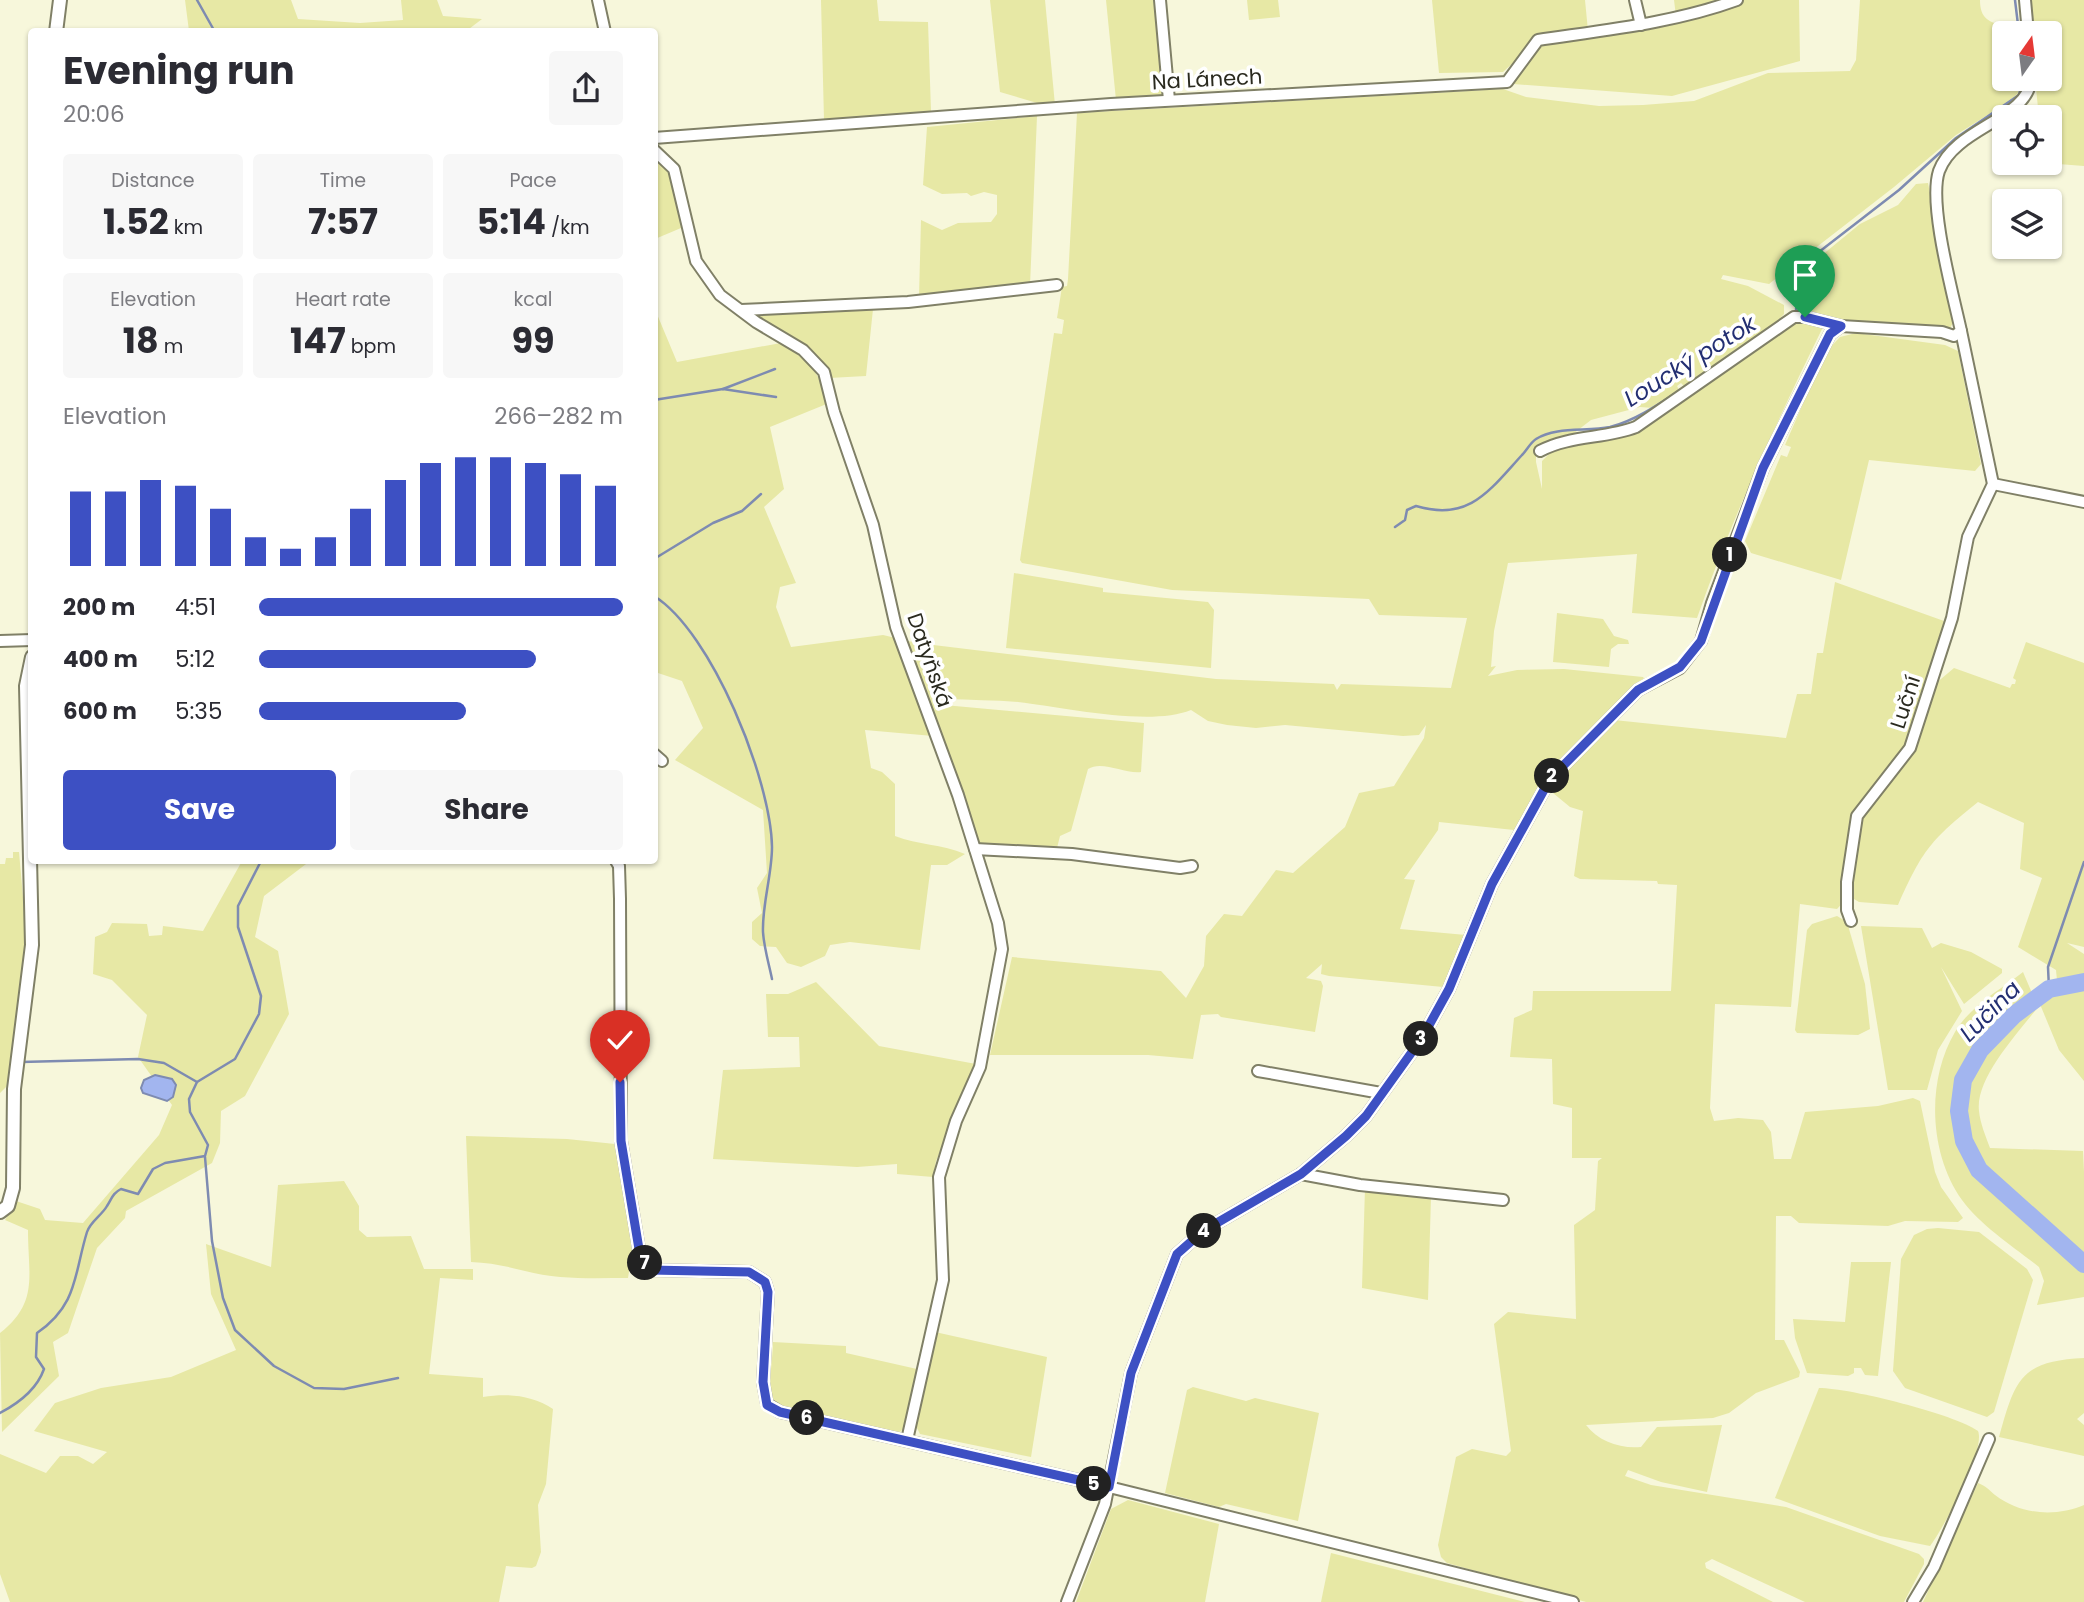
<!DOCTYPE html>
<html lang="en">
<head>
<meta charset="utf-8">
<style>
	:root { --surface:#fff; --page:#f7f7f7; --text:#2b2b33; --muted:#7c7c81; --accent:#3d50c3 }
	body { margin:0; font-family:Poppins,sans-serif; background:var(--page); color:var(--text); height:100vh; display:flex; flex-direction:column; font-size:26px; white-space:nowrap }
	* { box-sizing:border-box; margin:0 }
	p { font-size:23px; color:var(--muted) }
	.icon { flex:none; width:38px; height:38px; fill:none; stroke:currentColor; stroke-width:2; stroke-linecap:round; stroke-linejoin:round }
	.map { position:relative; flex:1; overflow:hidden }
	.details { position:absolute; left:28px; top:28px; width:630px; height:836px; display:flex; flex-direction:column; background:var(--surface); border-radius:7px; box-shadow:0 2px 5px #0004 }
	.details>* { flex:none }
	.needle { width:46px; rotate:14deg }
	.tools { position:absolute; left:1992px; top:21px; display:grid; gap:14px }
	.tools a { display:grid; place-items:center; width:70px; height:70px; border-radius:7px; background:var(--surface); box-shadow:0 2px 5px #0004; font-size:35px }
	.pin { position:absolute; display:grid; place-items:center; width:60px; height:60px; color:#fff; margin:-72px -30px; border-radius:50% 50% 50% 0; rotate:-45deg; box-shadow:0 0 7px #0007 }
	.pin .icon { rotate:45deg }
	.km { position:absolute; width:35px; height:35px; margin:-18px; border-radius:50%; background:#222; color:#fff; font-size:19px; line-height:35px; text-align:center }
	.round { display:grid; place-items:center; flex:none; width:74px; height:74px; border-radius:7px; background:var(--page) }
	.headline { display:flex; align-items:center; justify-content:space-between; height:119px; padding:0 35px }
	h1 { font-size:38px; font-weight:700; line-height:52px }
	.metrics { display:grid; grid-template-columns:repeat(3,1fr); gap:10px; height:119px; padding:7px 35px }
	.metrics div { display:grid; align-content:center; border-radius:7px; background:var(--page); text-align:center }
	.metrics b { font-size:35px; font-weight:700 }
	.metrics small { font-size:19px; font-weight:400 }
	.metrics p { font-size:19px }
	.chart { height:196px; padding:14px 35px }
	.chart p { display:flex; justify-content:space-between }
	.chart svg { width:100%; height:126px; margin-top:7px; stroke:var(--accent); stroke-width:6 }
	.primary-button { display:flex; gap:14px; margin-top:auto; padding:14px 35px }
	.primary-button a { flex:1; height:80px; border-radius:7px; background:var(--accent); color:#fff; font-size:28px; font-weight:700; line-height:80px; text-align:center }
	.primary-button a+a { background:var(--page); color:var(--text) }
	ul { padding:0 35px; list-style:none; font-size:23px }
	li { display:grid; grid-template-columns:112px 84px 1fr; align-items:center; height:52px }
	li i { height:18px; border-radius:9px; background:var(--accent) }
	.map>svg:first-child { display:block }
	.green { fill:#e7e8a5 }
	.water { fill:#a2b5ef; stroke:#7e8bb1; stroke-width:2 }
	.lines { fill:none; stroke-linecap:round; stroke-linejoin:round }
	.stream { stroke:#7e8bb1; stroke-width:2.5 }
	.river { stroke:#a2b5ef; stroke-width:18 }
	.minor-casing { stroke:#808067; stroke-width:14 }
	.tertiary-casing { stroke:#808067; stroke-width:16 }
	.minor { stroke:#fff; stroke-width:10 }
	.tertiary { stroke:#fff; stroke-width:12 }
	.route-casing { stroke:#fff; stroke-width:14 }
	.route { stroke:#3d50c3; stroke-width:9 }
	.labels { text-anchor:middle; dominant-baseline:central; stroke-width:7; stroke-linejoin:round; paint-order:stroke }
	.street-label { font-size:21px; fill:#2a2a1f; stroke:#fff }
	.water-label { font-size:23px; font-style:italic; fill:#232f72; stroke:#fff }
</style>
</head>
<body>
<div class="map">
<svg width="2084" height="1602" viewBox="0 0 2084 1602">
	<rect width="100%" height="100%" fill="#f7f7db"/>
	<g class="green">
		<path d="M 185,0 L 291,0 L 298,19 L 360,23 L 403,20 L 401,0 L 437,0 L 443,16 L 482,19 L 465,32 L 189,31 Z"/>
		<path d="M 821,0 L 877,0 L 879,21 L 928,22 L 931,111 L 824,120 Z"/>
		<path d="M 990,0 L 1045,0 L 1055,105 L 1044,105 L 1000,92 Z"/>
		<path d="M 1106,0 L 1157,0 L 1163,89 L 1161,97 L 1116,100 Z"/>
		<path d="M 1247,0 L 1278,0 L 1280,17 L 1249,20 Z"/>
		<path d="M 1432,0 L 1585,0 L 1588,31 L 1676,16 L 1674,0 L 1799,0 L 1800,61 L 1672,96 L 1513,84 L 1544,40 L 1538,40 L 1503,72 L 1439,73 Z"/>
		<path d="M 1860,0 L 1980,0 C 1980,19 1989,22 2006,27 L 2019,20 L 2020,33 L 2004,33 L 2004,79 L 2024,79 L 2023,87 L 2013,99 L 1956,135 L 1894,187 L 1769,284 L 1723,275 L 1721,279 L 1748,286 L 1784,305 L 1784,314 L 1773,326 L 1684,386 L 1681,383 L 1677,386 L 1679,390 L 1653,408 L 1640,407 L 1591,420 L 1569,437 L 1545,442 L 1536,448 L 1536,462 L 1542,489 L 1542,461 L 1554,449 L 1628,433 L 1799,317 L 1823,327 C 1776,423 1732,518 1697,618 L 1632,613 L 1637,554 L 1508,563 L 1494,631 L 1491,667 L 1496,666 L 1488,676 L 1517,670 L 1564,669 L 1643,677 L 1645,680 L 1641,685 L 1595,726 L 1614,720 L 1786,738 L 1797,694 L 1811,694 L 1817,653 L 1823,653 L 1835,582 L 1944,621 L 1917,716 L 1903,748 L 1860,804 L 1910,748 L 1935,684 L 1954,668 L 2010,688 L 2012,684 L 2015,684 L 2016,680 L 2013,678 L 2026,642 L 2084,663 L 2084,947 L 2067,943 L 2084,954 L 2084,1081 L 2059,1050 L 2037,997 L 2049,989 L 2058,991 L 2056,970 L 2018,947 L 2042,878 L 2020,869 L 2024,823 L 1978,802 C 1931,840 1923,849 1898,905 L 1859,902 L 1849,896 L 1837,909 L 1800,904 L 1791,1007 L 1715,1004 L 1710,1108 L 1714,1121 L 1738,1118 L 1763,1120 L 1771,1132 L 1774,1159 L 1791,1159 L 1805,1112 L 1878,1106 L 1913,1098 L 1920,1101 L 1935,1172 L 1941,1187 L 1963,1218 L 1958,1222 L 1905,1221 L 1888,1226 L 1799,1223 L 1791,1216 L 1776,1216 L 1775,1340 L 1784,1340 L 1800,1372 L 1799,1377 L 1756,1393 L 1729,1413 L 1713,1418 L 1586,1425 C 1598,1441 1620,1449 1641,1447 L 1657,1427 L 1722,1425 L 1707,1492 L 1661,1482 L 1628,1470 L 1625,1476 L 1651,1485 L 1786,1507 L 1919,1554 L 1924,1559 L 1924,1564 L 1904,1602 L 1805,1602 L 1712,1559 L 1705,1563 L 1706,1568 L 1773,1602 L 1586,1602 L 1447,1563 L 1441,1557 L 1438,1545 L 1456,1457 L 1472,1449 L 1506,1456 L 1511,1451 L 1494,1324 L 1508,1312 L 1576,1319 L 1574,1225 L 1595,1210 L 1598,1161 L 1602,1158 L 1572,1158 L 1572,1108 L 1553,1104 L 1552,1059 L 1510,1057 L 1514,1018 L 1532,1010 L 1533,991 L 1671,991 L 1677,885 L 1658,884 L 1657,881 L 1580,879 L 1574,876 L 1583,811 L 1570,807 L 1553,793 L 1554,781 L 1542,781 L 1514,830 L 1439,822 L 1438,830 L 1404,879 L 1415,880 L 1400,929 L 1466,935 L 1443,987 L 1329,976 L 1321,974 L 1322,964 L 1306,978 L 1321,981 L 1323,986 L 1315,1032 L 1221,1017 L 1218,1014 L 1201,1015 L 1193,1059 L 1148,1055 L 990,1055 L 1012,957 L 1161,971 L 1186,998 L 1204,966 L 1206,936 L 1224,914 L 1242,916 L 1276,870 L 1293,873 L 1345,827 L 1359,793 L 1394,786 L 1424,738 L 1426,725 L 1419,735 L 1403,736 L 1285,725 L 1256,728 L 1227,725 L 1208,721 L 1191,710 C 1150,727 1063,707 1018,702 C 994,700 970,700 947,699 L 944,705 L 1144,723 L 1141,772 C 1124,774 1102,760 1088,769 L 1071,831 L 1060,836 L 1057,848 L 985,846 L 979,844 L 940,731 L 933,736 L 865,730 L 871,768 L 882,772 L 895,784 L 895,836 C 918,845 942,844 965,854 L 947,865 L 931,865 L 920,950 L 850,942 L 830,945 L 825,956 L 801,967 L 787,963 L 776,947 L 760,946 L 752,939 L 752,922 L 762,913 L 757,888 L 767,873 L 763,810 L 675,760 L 703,728 L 682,681 L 655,672 L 654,307 L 677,362 L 781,343 C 810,362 818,370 829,403 L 770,427 L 784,489 L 764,507 L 796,583 L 780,587 L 776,607 L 791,647 L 883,635 L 917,643 L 1216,679 L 1334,684 L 1337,690 L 1341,684 L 1451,688 L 1467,618 L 1379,615 L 1369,599 L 1172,590 L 1022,563 L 1020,560 L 1054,333 L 1062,334 L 1064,320 L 1057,318 L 1062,287 L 1067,286 L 1068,279 L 1077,113 L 1503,89 L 1526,97 L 1599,106 L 1643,105 L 1694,101 L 1768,73 L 1850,71 L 1856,60 Z"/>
		<path d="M 2027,0 L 2084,0 L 2084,166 L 2045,163 L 2049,163 L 2049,117 L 2039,117 L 2035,79 L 2049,79 L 2049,33 L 2031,33 Z"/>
		<path d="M 1037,116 L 1030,286 L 997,286 L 919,297 L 921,220 L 942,230 L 958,223 L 991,222 L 997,214 L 997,195 L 984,192 L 971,196 L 967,193 L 942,194 L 923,185 L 927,127 Z"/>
		<path d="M 654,151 L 677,181 L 681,228 L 655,239 Z"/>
		<path d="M 1928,183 L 1955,319 L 1949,330 L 1834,321 L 1802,307 L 1797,298 L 1796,288 L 1816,260 L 1860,224 L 1898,205 L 1916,184 Z"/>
		<path d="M 873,309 L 866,376 L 829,378 L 762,323 L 756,313 Z"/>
		<path d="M 1856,333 L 1945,345 L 1958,351 L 1981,464 L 1975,471 L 1869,460 L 1841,580 L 1751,553 L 1745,541 L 1781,455 L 1787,457 L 1791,447 L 1785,445 L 1825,353 L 1840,337 Z"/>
		<path d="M 1014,573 L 1103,588 L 1103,592 L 1208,602 L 1214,610 L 1211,668 L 1006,648 Z"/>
		<path d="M 1557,613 L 1603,619 L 1614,636 L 1628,640 L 1629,644 L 1618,644 L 1611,649 L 1609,667 L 1553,662 Z"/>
		<path d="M 13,852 L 19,852 L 27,943 L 7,1086 L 0,1093 L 0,864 L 5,864 L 6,858 L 13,858 Z"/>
		<path d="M 242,861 L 310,861 L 264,896 L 255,937 L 278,951 L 289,1014 L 245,1096 L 221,1111 L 220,1143 L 212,1163 L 126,1211 L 125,1218 L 97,1248 L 68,1333 L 53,1342 L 59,1376 L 2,1432 L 0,1333 C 39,1302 28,1276 28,1230 L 5,1220 L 16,1201 L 40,1209 L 45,1220 L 83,1223 L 159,1135 L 172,1105 L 138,1057 L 147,1015 L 112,980 L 93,974 L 95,937 L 107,932 L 112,923 L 147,924 L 149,936 L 162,935 L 163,926 L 203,931 Z"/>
		<path d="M 1837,916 L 1847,922 L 1865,984 L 1870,1029 L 1858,1035 L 1797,1033 L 1795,1030 L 1807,930 L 1812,924 Z"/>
		<path d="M 1861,926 L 1922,928 L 1932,948 L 1941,943 L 1971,952 L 2002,969 L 2002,973 L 1964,1004 L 1941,967 L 1962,1011 L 1938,1050 L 1927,1090 L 1888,1090 Z"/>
		<path d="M 2023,972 L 2038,1007 C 2019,1032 1975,1078 1979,1111 C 1980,1123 1986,1137 1990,1148 L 2083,1151 L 2084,1172 L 2084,1297 L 2037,1305 L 2044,1281 L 2039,1267 C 2014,1247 1981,1226 1962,1200 C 1929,1154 1926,1081 1955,1032 C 1970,1006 2000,990 2023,972 Z"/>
		<path d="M 816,982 L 879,1046 L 976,1064 L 936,1161 L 933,1177 L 897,1174 L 897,1164 L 857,1167 L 713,1159 L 723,1070 L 800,1067 L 799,1037 L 768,1037 L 766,994 L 788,994 Z"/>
		<path d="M 466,1136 L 567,1139 L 615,1144 L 633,1247 L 628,1278 C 594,1278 558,1280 525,1271 C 506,1266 491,1263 471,1262 Z"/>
		<path d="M 344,1181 L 359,1206 L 359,1230 L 367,1237 L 411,1236 L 424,1269 L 473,1269 L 473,1280 L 440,1278 L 429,1374 L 483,1378 L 483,1397 C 507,1393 532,1395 553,1409 L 546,1484 L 538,1505 L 541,1552 L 536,1566 L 532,1568 L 506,1566 L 499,1602 L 10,1602 L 0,1574 L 0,1454 L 46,1473 L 60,1456 L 78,1456 L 93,1464 L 107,1452 L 34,1431 L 55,1403 L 101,1388 L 171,1377 L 236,1350 L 211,1294 L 206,1244 L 271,1267 L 278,1185 Z"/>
		<path d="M 1365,1188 L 1431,1197 L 1428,1300 L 1362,1288 Z"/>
		<path d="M 1938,1228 L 1979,1232 L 2027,1269 L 2033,1280 L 1994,1412 L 1987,1417 L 1905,1388 L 1893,1371 L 1901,1259 L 1914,1235 L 1927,1229 Z"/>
		<path d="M 1851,1262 L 1891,1262 L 1878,1376 L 1865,1375 L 1861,1368 L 1854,1368 L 1854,1373 L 1848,1376 L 1807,1373 L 1795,1338 L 1793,1319 L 1845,1322 Z"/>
		<path d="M 935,1332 L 1047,1357 L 1031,1457 L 920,1434 L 915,1424 Z"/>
		<path d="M 773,1342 L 846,1346 L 846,1353 L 917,1369 L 904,1428 L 899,1433 C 877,1428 778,1416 772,1396 C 768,1380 773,1358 773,1342 Z"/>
		<path d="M 2084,1358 L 2084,1413 L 2077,1419 L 2084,1425 L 2084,1456 L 1999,1437 C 2015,1381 2019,1361 2084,1358 Z"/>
		<path d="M 1193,1387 L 1246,1401 L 1255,1398 L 1319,1413 L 1298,1521 L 1226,1504 L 1219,1507 L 1165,1493 L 1187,1390 Z"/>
		<path d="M 1819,1388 C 1850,1388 1954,1414 1978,1431 C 1986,1450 1943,1529 1930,1546 L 1880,1536 L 1775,1498 Z"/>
		<path d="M 1978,1483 C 1986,1486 1989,1490 1995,1495 C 2021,1515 2056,1517 2084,1505 L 2084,1602 L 1923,1602 Z"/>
		<path d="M 1128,1500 L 1219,1524 L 1205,1602 L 1076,1602 L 1111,1509 Z"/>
		<path d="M 1331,1553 L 1525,1602 L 1321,1602 Z"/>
	</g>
	<path class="water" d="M 155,1075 L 172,1079 L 176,1085 L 173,1097 L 167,1101 L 143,1093 L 141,1088 L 144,1080 Z"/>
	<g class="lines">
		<g class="stream">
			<path d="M 197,0 L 215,32"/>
			<path d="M 2015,0 L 2019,33"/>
			<path d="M 1796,309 L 1799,301 L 1791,282 L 1797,269 L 1899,190 L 1956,138 L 2019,95 L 2023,79"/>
			<path d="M 723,389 L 775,369"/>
			<path d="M 654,400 L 723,389 L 776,397"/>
			<path d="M 1395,527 L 1405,520 L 1407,510 L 1416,506 C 1469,522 1489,491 1522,455 C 1526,451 1531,442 1536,439 C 1556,426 1587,432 1610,427 C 1637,420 1662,402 1685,387"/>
			<path d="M 654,559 L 713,523 L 742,511 L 761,494"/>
			<path d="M 654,596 C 712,632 771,780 772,847 C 772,875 762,904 763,932 C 764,948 769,964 772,979"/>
			<path d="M 2049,989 L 2048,967 L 2084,862"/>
			<path d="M 21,1062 L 138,1059 L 164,1063 L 197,1082"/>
			<path d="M 205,1157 L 212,1241 L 223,1298 L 235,1330 L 274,1366 L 314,1388 L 344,1389 L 398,1378"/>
			<path d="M 0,1413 C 19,1403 37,1389 44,1369 L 36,1357 L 37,1333 C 78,1305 74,1274 87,1232 C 90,1222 102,1215 107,1206 C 112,1198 113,1193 121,1189 L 138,1194 L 153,1169 L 165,1163 L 205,1156 L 208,1145 L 190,1112 L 189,1099 L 197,1082 L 235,1059 L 259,1014 L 261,996 L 238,927 L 238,906 L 261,861"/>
		</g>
		<path class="river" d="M 2084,982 L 2049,989 L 2014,1015 L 1980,1050 L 1963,1080 L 1959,1111 L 1964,1141 L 1979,1170 L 2084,1264"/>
		<defs>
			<g id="minor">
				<path d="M 598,0 L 605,32"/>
				<path d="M 1160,0 L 1169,100"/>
				<path d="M 1635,0 L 1641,25"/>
				<path d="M 2025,0 L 2028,33"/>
				<path d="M 654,138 L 1111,104 L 1507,82 L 1538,40 C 1605,30 1674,23 1737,0"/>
				<path d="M 654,150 L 674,169 L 696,261 L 720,295 L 756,322 L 803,350 L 824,372 L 834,412 L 873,525 L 896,627 L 958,795 L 998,923 L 1002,949 L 980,1067 L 956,1121 L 939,1177 L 943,1280 L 907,1440"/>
				<path d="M 741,310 L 908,302 L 1057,285"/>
				<path d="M 1540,451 C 1570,435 1605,439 1636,427 L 1794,317 L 1805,317 L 1841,326"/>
				<path d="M 1993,484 L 2084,502"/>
				<path d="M 0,641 L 32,640"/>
				<path d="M 654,754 L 662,761"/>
				<path d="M 975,849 L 1072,854 L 1180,868 L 1192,866"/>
				<path d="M 616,861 L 619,866 L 620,899 L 621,1141 L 640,1255 L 650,1270 L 749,1272 L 765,1282 L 768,1292 L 763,1382 L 767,1404 L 780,1412 L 1109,1487 L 1573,1602"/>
				<path d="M 1851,921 L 1847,910 L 1847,882 L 1857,816 L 1910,748 L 1952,618 L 1968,537 L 1993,484 L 1961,331"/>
				<path d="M 1258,1071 L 1381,1093"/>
				<path d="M 1301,1174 L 1360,1185 L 1503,1200"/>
				<path d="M 1067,1602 L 1105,1504 L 1131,1373 L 1177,1254 L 1203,1231 L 1301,1174 L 1346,1136 L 1366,1116 L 1422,1038 L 1449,989 L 1492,884 L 1550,779 L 1638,690 L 1680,668 L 1701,641 L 1712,603 L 1763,468 L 1830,334 L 1841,326 L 1942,332 L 1954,336 L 1961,331 C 1953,294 1928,204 1939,171 C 1955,127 2028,120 2031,79"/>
				<path d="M 1913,1602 L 1934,1567 L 1989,1439"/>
			</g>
			<g id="tertiary">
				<path d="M 56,32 L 60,0"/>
				<path d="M 0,1212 L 8,1206 L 13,1188 L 14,1089 L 32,945 L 26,686 L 32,657"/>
			</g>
		</defs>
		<use href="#minor" class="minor-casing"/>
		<use href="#tertiary" class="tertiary-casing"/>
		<use href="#minor" class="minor"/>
		<use href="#tertiary" class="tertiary"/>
	</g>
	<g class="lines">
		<defs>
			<path id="route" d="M 620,1082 L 621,1141 L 640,1255 L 650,1270 L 749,1272 L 765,1282 L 768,1292 L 763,1382 L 767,1405 L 780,1412 L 1109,1487 L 1131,1373 L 1177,1254 L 1203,1231 L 1301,1174 L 1346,1136 L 1366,1116 L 1422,1038 L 1449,989 L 1492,884 L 1550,779 L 1638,690 L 1680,667 L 1701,641 L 1763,468 L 1830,334 L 1841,326 L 1805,317"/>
		</defs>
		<use href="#route" class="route-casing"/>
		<use href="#route" class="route"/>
	</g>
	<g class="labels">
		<g class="street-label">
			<text transform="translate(1207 79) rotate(-3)">Na Lánech</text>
			<text transform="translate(930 660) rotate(71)">Datyňská</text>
			<text transform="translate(1905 702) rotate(-72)">Luční</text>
		</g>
		<g class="water-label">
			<text transform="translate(1690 361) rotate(-32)">Loucký potok</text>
			<text transform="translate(1990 1011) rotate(-45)">Lučina</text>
		</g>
	</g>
</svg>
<div class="tools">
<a><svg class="needle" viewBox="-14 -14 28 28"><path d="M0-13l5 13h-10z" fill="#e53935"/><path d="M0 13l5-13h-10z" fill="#7c7c81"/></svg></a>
<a><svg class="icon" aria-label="locate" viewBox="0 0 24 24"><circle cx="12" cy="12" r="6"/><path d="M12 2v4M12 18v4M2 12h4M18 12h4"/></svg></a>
<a><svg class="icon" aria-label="layers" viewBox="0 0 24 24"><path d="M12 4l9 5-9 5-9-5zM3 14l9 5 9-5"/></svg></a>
</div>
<div class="pin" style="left:1805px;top:317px;background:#1e9e55"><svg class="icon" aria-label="arrive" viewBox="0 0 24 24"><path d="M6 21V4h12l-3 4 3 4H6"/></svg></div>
<div class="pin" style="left:620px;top:1082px;background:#d93025"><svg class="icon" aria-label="check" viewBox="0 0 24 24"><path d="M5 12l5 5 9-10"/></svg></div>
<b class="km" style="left:1730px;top:555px">1</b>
<b class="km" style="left:1552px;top:776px">2</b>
<b class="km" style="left:1421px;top:1039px">3</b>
<b class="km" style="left:1204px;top:1231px">4</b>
<b class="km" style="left:1094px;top:1484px">5</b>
<b class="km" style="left:807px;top:1418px">6</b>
<b class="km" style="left:645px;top:1263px">7</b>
<section class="details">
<div class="headline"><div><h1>Evening run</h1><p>20:06</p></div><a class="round"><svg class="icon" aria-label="share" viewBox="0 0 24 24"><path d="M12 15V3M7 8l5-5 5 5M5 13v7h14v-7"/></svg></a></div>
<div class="metrics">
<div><p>Distance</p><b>1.52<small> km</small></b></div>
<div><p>Time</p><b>7:57</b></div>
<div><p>Pace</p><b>5:14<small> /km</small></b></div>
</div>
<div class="metrics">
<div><p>Elevation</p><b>18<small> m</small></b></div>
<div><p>Heart rate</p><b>147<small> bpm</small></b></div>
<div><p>kcal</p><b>99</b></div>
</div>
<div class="chart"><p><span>Elevation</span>266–282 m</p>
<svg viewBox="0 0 160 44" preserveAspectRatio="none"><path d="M5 44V18M15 44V18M25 44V14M35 44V16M45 44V24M55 44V34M65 44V38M75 44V34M85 44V24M95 44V14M105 44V8M115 44V6M125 44V6M135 44V8M145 44V12M155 44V16"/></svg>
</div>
<ul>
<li><b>200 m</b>4:51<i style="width:100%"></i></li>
<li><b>400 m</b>5:12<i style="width:76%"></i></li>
<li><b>600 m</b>5:35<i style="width:57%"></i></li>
</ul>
<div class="primary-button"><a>Save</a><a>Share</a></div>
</section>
</div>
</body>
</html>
